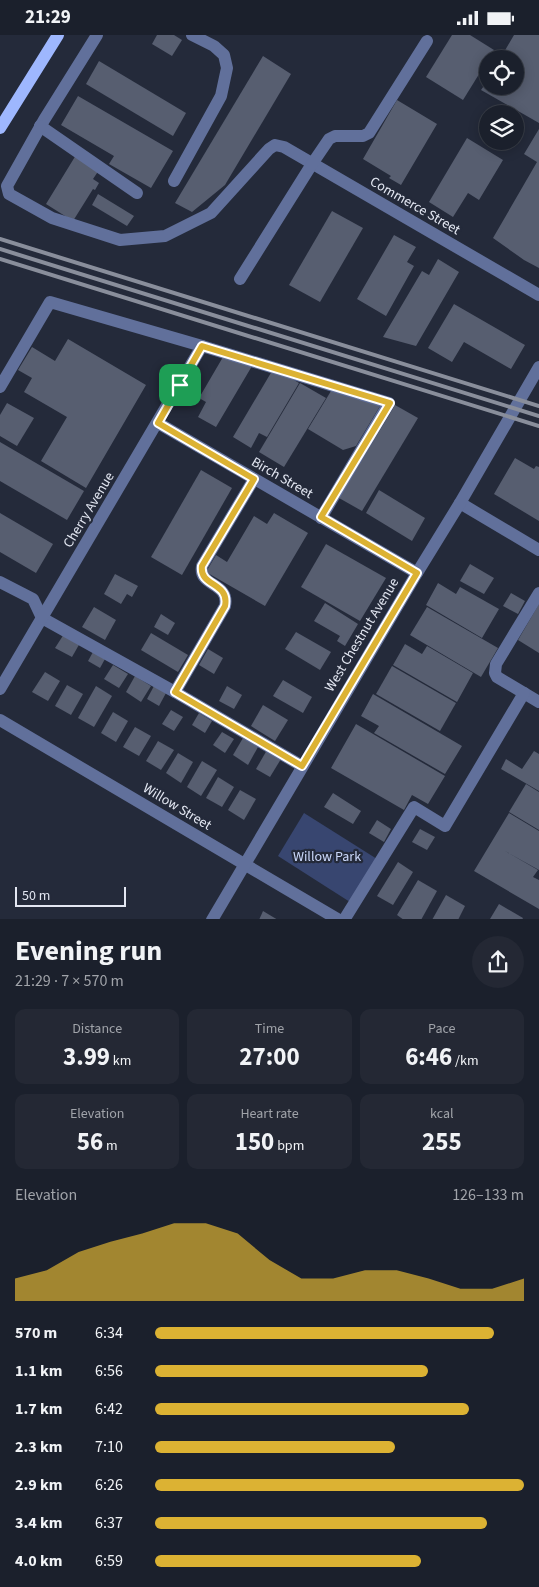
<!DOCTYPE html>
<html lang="en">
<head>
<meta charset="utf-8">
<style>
	:root { --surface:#1b202c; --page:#242834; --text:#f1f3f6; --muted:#a0a3a9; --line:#393e48; --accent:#dcb233 }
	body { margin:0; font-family:"Source Sans 3",sans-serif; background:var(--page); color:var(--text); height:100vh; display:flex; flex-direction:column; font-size:19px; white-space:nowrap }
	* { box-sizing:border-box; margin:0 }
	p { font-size:16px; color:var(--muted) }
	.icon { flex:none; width:28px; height:28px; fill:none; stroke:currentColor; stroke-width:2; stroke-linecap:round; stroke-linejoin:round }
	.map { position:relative; height:884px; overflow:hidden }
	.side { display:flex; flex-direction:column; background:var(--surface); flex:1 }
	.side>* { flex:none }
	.buttons { position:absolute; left:479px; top:15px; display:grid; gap:10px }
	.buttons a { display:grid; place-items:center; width:45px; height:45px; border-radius:50%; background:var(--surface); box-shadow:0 2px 12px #0003,0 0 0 1px var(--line); font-size:25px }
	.scale { position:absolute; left:15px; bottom:12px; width:111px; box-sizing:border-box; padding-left:5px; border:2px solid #e3e7f2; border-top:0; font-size:14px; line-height:18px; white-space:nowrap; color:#e3e7f2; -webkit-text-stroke:4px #242a3a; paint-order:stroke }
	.pin { position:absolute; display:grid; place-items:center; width:42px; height:42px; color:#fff; margin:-21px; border-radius:10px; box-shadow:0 2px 8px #0006 }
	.round { display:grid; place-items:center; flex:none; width:52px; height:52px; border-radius:26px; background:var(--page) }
	.summary { display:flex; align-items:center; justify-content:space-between; height:85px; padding:0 15px }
	h1 { font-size:28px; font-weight:700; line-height:38px }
	.figures { display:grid; grid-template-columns:repeat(3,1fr); gap:8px; height:85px; padding:5px 15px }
	.figures div { display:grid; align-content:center; border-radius:10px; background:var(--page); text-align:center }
	.figures b { font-size:25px; font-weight:700 }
	.figures small { font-size:14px; font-weight:400 }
	.figures p { font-size:14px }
	.chart { height:140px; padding:10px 15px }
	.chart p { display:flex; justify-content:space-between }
	.chart svg { width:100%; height:90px; margin-top:5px; fill:var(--accent); opacity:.7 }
	ul { padding:0 15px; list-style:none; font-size:16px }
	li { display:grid; grid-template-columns:80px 60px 1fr; align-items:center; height:38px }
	li i { height:12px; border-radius:6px; background:var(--accent) }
	.status { display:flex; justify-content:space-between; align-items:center; height:35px; padding:0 25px; background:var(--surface); direction:ltr }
	.status svg { height:14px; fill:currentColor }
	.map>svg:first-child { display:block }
	.green { fill:#384670 }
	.building { fill:#575e70 }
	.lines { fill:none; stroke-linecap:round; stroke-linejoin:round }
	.minor { stroke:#61709b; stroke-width:12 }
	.major { stroke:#9eb7fe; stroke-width:12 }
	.rail { stroke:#898e9b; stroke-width:4 }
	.route-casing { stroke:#fff; stroke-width:10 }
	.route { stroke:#dcb233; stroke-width:6 }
	.labels { text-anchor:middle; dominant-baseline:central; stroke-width:4.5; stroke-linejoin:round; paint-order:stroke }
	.street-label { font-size:14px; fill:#e3e7f2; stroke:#242a3a }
	.park-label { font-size:14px; fill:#cbd8fa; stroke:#242a3a }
</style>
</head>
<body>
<div class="status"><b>21:29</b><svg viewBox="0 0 49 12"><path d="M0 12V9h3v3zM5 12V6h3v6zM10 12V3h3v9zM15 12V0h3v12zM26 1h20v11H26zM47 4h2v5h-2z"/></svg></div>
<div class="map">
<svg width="539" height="885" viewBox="0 0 539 885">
	<rect width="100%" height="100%" fill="#242a3a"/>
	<path class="green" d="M 304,778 L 377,824 L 350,867 L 278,821 Z"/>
	<g class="building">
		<path d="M 157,0 L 174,0 L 182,5 L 172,21 L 152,9 Z"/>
		<path d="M 452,0 L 470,0 L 494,15 L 463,65 L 426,42 Z"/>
		<path d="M 514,0 L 539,0 L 539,88 L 481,55 L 488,45 L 488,51 L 515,51 L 515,24 L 500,24 Z"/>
		<path d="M 263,21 L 291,39 L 225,150 L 192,177 L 175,168 Z"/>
		<path d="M 99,26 L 186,78 L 173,101 L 86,49 Z"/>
		<path d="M 78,61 L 173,116 L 151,153 L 109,129 L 114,121 L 61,90 Z"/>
		<path d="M 397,65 L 437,89 L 401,150 L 389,143 L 391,141 L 363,124 Z"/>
		<path d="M 539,94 L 539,233 L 524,225 L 493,203 L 537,127 L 524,119 Z"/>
		<path d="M 467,103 L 503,125 L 479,165 L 468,158 L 453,182 L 429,167 Z"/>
		<path d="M 76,120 L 99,135 L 93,144 L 99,148 L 95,155 L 93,154 L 73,186 L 46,169 Z"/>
		<path d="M 98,159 L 134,181 L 127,191 L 92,170 Z"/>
		<path d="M 332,176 L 363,193 L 320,267 L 289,250 Z"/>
		<path d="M 394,200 L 416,212 L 407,227 L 414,231 L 386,281 L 357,264 Z"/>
		<path d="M 438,224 L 459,237 L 416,311 L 383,302 L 422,236 L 429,240 Z"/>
		<path d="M 454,269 L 525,310 L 511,334 L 464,307 L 452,327 L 428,313 Z"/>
		<path d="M 68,304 L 146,350 L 86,453 L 41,426 L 67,382 L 24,357 L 32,343 L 18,335 L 32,312 L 55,326 Z"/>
		<path d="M 223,322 L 252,331 L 216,392 L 198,382 L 206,367 L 199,363 Z"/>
		<path d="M 272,336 L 289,342 L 299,348 L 267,402 L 259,398 L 251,413 L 233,402 Z"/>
		<path d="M 300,348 L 326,363 L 284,432 L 259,417 Z"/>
		<path d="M 331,356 L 380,371 L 356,411 L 343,415 L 308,394 Z"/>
		<path d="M 7,368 L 34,383 L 17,411 L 0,401 L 0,380 Z"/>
		<path d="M 395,370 L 418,383 L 362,476 L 339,463 Z"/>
		<path d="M 0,407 L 84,456 L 67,485 L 0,446 Z"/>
		<path d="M 515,423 L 534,434 L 536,431 L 539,432 L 539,486 L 494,459 Z"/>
		<path d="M 201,435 L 232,453 L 182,540 L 151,522 Z"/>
		<path d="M 379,455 L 425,483 L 412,506 L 366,478 Z"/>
		<path d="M 0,478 L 53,509 L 36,538 L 0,517 Z"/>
		<path d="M 274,478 L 308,498 L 265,571 L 206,537 L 216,520 L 227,527 L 254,481 L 267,489 Z"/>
		<path d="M 326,509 L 386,543 L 360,586 L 301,552 Z"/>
		<path d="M 470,529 L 494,543 L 484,559 L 460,546 Z"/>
		<path d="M 115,539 L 138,551 L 132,562 L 127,559 L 121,569 L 104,559 Z"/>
		<path d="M 438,548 L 456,559 L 460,552 L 499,574 L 482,603 L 426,570 Z"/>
		<path d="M 511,558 L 525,566 L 518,579 L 503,571 Z"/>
		<path d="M 325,568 L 358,589 L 345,611 L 337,606 L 340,601 L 314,586 Z"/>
		<path d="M 539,569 L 539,618 L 518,605 Z"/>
		<path d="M 94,572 L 116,585 L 105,605 L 82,592 Z"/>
		<path d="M 427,572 L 498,613 L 481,642 L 410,600 Z"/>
		<path d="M 161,579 L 175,588 L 168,600 L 154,592 Z"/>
		<path d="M 296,597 L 331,617 L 320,635 L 285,614 Z"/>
		<path d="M 151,598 L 188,620 L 178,637 L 141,615 Z"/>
		<path d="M 64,599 L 80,608 L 72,622 L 55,613 Z"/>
		<path d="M 405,609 L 422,619 L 427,611 L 473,638 L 457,667 L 393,630 Z"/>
		<path d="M 208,614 L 223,623 L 214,639 L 199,630 Z"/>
		<path d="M 93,617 L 105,624 L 100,633 L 88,626 Z"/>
		<path d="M 113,630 L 128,639 L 119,653 L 104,644 Z"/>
		<path d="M 392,631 L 456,668 L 440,696 L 376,659 Z"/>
		<path d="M 45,637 L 60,646 L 48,666 L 32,657 Z"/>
		<path d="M 135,641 L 151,651 L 141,667 L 126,657 Z"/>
		<path d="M 283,645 L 312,662 L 303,678 L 273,661 Z"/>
		<path d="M 67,650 L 83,659 L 71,680 L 55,671 Z"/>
		<path d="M 96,651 L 112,661 L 94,692 L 78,683 Z"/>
		<path d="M 154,651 L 166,658 L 159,671 L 147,664 Z"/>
		<path d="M 227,651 L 242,660 L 234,674 L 219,666 Z"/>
		<path d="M 373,659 L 462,711 L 445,739 L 374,698 L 379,691 L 361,681 Z"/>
		<path d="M 263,670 L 288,685 L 275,706 L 251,691 Z"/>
		<path d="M 171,675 L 183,682 L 174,696 L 162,689 Z"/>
		<path d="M 113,677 L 128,686 L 116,707 L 101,698 Z"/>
		<path d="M 199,678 L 212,686 L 205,698 L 192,690 Z"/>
		<path d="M 356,689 L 445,741 L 428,769 L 412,760 L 404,775 L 331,733 Z"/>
		<path d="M 135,692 L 151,701 L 139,721 L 123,712 Z"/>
		<path d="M 222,697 L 234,704 L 225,718 L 213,710 Z"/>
		<path d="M 243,703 L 258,712 L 248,730 L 233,720 Z"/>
		<path d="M 158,706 L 174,715 L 161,735 L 146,726 Z"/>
		<path d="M 267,715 L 281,724 L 270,742 L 256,734 Z"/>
		<path d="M 534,716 L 539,719 L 539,756 L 501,734 L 506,724 L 522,734 Z"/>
		<path d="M 178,718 L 193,727 L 181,748 L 166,738 Z"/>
		<path d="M 202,726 L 217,735 L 201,761 L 187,752 Z"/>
		<path d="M 218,742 L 234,752 L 222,772 L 206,763 Z"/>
		<path d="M 526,749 L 539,757 L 539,795 L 509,777 Z"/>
		<path d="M 240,755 L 256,764 L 244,785 L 228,775 Z"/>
		<path d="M 333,758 L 361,776 L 353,789 L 324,772 Z"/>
		<path d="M 509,778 L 539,796 L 539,835 L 505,816 L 538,835 L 533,842 L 539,845 L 539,874 L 474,836 Z"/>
		<path d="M 377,785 L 391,794 L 384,807 L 369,798 Z"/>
		<path d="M 420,794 L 435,802 L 427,815 L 412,807 Z"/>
		<path d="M 398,827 L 413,837 L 393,870 L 377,861 Z"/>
		<path d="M 418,845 L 437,856 L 421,885 L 404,885 L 397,880 Z"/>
		<path d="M 446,860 L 465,871 L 458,885 L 432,885 Z"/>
		<path d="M 499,869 L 523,883 L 522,885 L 490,884 Z"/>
		<path d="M 263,876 L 278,885 L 259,885 Z"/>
	</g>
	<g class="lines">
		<g class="minor">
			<path d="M 97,0 L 44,85 L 7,151 L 9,159 L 52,183 L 120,205 L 165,201 L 211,178 L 269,114 L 275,110 L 284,112 L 539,260"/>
			<path d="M 40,91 L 137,158"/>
			<path d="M 174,146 L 221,61 L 227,33 L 224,20 L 214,11 L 192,0"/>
			<path d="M 240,244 L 312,129 L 329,104 L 335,101 L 363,101 L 369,98 L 427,6"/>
			<path d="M 0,352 L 50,267 L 202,311 L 389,368 L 321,483"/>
			<path d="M 158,388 L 417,538"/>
			<path d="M 460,468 L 539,515"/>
			<path d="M 0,547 L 33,564 L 42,583 L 175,657 L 302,731"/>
			<path d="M 539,558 L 496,629 L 495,638 L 497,642 L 539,667"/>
			<path d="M 0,654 L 202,311"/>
			<path d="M 175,657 L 225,571 C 230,547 198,552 202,531 L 254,444"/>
			<path d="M 0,685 L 339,885"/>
			<path d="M 212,885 L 417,538 L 460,468 L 539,332"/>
			<path d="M 344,885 L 414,772 L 445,791 L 524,658"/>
		</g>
		<path class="major" d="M 0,93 L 58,0"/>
		<g class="rail">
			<path d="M 0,204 L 539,371"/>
			<path d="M 0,214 L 539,381"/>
			<path d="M 0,224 L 539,391"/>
		</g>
	</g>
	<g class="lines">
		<defs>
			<path id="route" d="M 202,311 L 390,368 L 321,482 L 417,538 L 302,731 L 175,657 L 225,571 C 230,547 199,552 202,531 L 254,444 L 158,388 Z"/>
		</defs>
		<use href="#route" class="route-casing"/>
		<use href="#route" class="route"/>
	</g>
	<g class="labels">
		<g class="street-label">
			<text transform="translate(415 171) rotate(30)">Commerce Street</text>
			<text transform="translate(282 443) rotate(30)">Birch Street</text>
			<text transform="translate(89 475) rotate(-59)">Cherry Avenue</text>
			<text transform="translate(362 600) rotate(-59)">West Chestnut Avenue</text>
			<text transform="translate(177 772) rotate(31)">Willow Street</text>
		</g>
		<g class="park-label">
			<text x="327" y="822">Willow Park</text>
		</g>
	</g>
</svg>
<div class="buttons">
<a><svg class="icon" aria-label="locate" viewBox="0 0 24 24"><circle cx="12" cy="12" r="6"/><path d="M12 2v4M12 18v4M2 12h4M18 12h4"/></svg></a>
<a><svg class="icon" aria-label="layers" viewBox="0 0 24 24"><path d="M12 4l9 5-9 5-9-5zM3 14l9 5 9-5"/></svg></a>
</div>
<div class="scale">50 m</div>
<div class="pin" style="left:180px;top:350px;background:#1e9e55"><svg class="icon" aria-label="arrive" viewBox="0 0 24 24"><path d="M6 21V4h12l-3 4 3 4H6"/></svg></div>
</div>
<section class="side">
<div class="summary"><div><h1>Evening run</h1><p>21:29 · 7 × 570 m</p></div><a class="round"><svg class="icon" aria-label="share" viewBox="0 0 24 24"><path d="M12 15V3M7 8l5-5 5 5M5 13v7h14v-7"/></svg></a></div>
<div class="figures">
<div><p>Distance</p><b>3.99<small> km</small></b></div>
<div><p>Time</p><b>27:00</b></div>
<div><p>Pace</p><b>6:46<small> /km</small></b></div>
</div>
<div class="figures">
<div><p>Elevation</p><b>56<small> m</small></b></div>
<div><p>Heart rate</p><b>150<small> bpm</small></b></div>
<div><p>kcal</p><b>255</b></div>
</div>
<div class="chart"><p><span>Elevation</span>126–133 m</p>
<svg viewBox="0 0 160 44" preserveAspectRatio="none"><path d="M0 44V33L10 29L20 20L30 15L40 11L50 6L60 6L70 11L80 24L90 33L100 33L110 29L120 29L130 33L140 38L150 38L160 33V44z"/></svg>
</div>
<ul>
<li><b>570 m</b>6:34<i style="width:92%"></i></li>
<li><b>1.1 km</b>6:56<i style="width:74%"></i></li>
<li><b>1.7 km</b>6:42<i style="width:85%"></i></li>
<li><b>2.3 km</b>7:10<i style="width:65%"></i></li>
<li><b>2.9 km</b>6:26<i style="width:100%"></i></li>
<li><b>3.4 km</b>6:37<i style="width:90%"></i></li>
<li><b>4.0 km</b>6:59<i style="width:72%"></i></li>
</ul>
</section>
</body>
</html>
